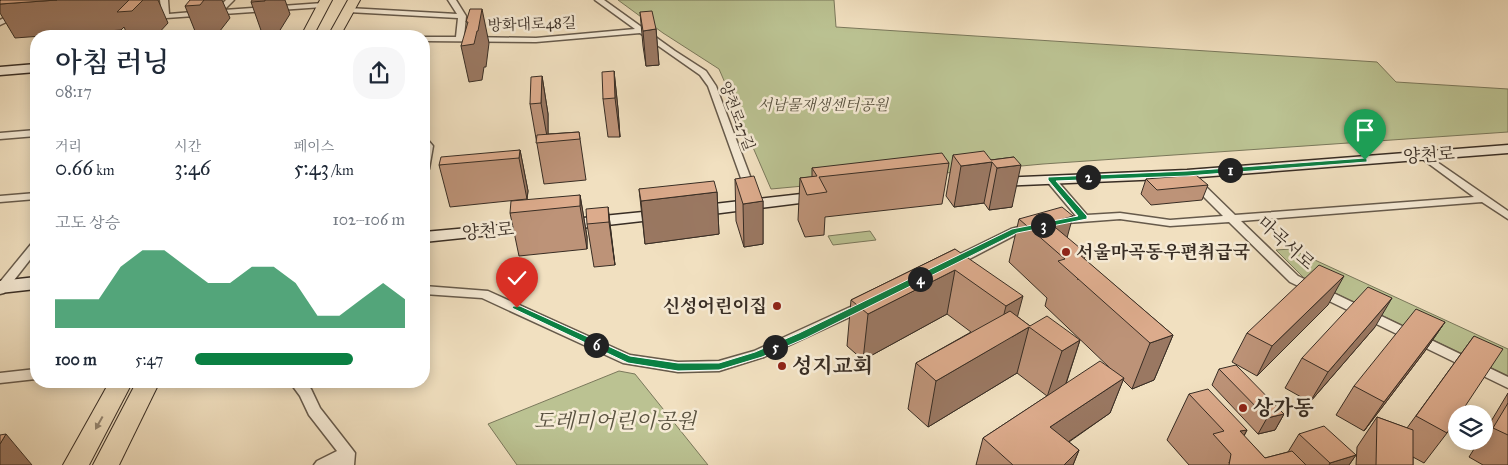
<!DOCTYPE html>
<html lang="ko">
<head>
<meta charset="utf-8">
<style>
	:root { --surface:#fff; --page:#f6f6f7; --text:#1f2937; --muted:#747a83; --accent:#0b8043 }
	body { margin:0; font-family:"IM FELL Great Primer","Noto Serif KR",serif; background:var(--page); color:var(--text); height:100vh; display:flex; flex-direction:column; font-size:19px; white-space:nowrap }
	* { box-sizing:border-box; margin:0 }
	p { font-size:16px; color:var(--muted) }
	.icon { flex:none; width:28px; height:28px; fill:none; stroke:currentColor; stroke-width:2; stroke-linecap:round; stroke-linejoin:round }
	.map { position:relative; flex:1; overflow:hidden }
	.drawer { position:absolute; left:30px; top:30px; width:400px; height:358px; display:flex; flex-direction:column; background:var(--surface); border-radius:20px; box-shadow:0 2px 12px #0003 }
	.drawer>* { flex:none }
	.buttons { position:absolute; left:1448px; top:405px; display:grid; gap:10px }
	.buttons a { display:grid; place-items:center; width:45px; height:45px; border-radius:50%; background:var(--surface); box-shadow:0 2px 12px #0003; font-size:25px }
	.pin { position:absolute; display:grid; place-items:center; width:42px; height:42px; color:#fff; margin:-51px -21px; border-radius:50% 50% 50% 0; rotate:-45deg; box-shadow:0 0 5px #0007 }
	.pin .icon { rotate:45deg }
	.km { position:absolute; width:25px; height:25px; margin:-12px; border-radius:50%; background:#222; color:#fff; font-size:14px; line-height:25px; text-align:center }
	.round { display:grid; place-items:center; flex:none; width:52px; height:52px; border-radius:20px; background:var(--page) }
	.summary { display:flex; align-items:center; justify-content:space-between; height:85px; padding:0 25px }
	h1 { font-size:28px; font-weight:600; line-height:38px }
	.figures { display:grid; grid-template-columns:repeat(3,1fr); gap:8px; height:85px; padding:5px 25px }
	.figures div { display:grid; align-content:center }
	.figures b { font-size:21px; font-weight:600 }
	.figures small { font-size:14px; font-weight:400 }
	.figures p { font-size:14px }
	.chart { height:140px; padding:10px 25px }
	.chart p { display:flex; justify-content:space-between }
	.chart svg { width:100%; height:90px; margin-top:5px; fill:var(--accent); opacity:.7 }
	ul { padding:0 25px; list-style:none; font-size:16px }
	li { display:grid; grid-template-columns:80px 60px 1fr; align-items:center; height:38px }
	li i { height:12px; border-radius:6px; background:var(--accent) }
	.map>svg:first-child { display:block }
	.green { fill:#bbc292; stroke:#7a785b }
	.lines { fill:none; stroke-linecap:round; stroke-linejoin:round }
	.street-casing { stroke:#665a4b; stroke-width:3 }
	.secondary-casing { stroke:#382d24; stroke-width:3 }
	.primary-casing { stroke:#382d24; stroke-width:2 }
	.street { fill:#f6ebd6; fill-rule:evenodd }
	.secondary { fill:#f6ebd6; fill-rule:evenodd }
	.primary { fill:#f1e0c0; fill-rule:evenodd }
	.wall { fill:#bd9378; stroke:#382d24 }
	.shaded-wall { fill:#9a7862; stroke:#382d24 }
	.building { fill:#dcab8c; stroke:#382d24 }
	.oneway { fill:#948672 }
	.route { fill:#0b8043; stroke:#fff }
	.poi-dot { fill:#8f2418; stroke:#f6ebd6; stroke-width:2 }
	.labels { text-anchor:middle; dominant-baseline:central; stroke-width:5; stroke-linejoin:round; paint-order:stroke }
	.far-street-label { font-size:15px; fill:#382d24; stroke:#f6ebd6 }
	.far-park-label { font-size:15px; font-style:italic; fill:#595240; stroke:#f6ebd6 }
	.street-label { font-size:18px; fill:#382d24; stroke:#f6ebd6 }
	.poi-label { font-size:18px; font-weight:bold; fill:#382d24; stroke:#f6ebd6; text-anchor:start }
	.near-poi-label { font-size:21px; font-weight:bold; fill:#382d24; stroke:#f6ebd6; text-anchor:start }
	.near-park-label { font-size:21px; font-style:italic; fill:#595240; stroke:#f6ebd6 }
</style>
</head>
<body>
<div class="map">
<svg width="1508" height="465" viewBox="0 0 1508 465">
	<rect width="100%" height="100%" fill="#f1e0c0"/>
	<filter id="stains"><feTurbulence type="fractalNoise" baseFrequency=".004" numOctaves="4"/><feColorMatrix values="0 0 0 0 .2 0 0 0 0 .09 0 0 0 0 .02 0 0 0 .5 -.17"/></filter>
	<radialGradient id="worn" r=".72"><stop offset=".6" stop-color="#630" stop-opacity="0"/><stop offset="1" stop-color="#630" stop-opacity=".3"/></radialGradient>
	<g class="green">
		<path d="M 618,0 L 834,0 L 836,27 L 1377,62 L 1396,82 L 1508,89 L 1508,132 L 1043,164 L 771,189 L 719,69 L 663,33 Z"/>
		<path d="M 870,231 L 876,240 L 833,245 L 828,236 Z"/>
		<path d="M 1291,249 L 1508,349 L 1508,376 L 1304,278 L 1276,250 Z"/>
		<path d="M 619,371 L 635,374 L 708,465 L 517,465 L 488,424 Z"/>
	</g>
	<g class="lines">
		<defs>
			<g id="street">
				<path d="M 160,0 L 168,0 L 169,14 L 216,10 L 226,0 L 234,0 L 224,10 L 323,3 L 327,5 L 323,7 L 166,18 L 162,16 Z"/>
				<path d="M 448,0 L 456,0 L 466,16 L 464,37 L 536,38 L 635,29 L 595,0 L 604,0 L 675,51 L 706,71 L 716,86 L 756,192 L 751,195 L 746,192 L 708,86 L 700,75 L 640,33 L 536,42 L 424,41 L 424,37 L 456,37 L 458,18 L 348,12 L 344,10 L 348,8 L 457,14 Z"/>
				<path d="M 16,12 L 23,14 L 0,25 L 0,20 Z"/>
				<path d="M 36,130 L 36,136 L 0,139 L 0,133 Z"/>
				<path d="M 424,138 L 427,139 L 433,146 L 429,169 L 424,172 Z"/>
				<path d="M 1424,153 L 1508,211 L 1508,219 L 1482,202 L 1241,221 L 1298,276 L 1508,377 L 1508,388 L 1290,282 L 1229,222 L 1170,226 L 1120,219 L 1054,224 L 1052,222 L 1054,220 L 1076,216 L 1045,179 L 1046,177 L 1054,177 L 1087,215 L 1120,213 L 1170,220 L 1223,216 L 1190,183 L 1189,181 L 1190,179 L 1198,179 L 1235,215 L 1474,197 L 1421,158 L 1419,156 Z"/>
				<path d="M 36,193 L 36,199 L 0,202 L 0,196 Z"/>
				<path d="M 1030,224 L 1034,225 L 1036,227 L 1034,229 L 1019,233 L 956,266 L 948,266 L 946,263 L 948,260 L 1011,229 Z"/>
				<path d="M 36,241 L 36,252 L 4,293 L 0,294 L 0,282 L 32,243 Z"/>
				<path d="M 424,286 L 488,291 L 630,355 L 678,362 L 719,361 L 754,351 L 859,303 L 867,303 L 869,306 L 867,309 L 764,357 L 719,371 L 678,372 L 623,363 L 482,298 L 424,294 Z"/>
				<path d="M 36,369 L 36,379 L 0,383 L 0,373 Z"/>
				<path d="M 289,381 L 304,381 L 311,389 L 320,408 L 352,449 L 355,453 L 354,465 L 314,465 L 317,461 L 337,451 L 309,415 L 300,396 Z"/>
			</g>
			<g id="secondary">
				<path d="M 36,64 L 36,72 L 0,75 L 0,67 Z"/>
				<path d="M 1508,145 L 1508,153 L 1187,178 L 996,186 L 991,185 L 989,182 L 991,179 L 996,178 L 1187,170 Z"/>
				<path d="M 819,192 L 824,194 L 827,197 L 824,200 L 697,216 L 691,214 L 689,211 L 691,208 L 697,206 Z"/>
				<path d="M 663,210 L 669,212 L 671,215 L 669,218 L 563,230 L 557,228 L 555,225 L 557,222 L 563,220 Z"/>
				<path d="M 534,222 L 540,224 L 542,227 L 540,230 L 424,242 L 424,232 Z"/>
				<path d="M 36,277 L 36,289 L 0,293 L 0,281 Z"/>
			</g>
			<g id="primary">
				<path d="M 320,0 L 332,0 L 313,36 L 301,36 Z"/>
				<path d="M 348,0 L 360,0 L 340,36 L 328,36 Z"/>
				<path d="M 110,381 L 133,381 L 89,465 L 63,465 Z"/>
				<path d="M 137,381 L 160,381 L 119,465 L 93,465 Z"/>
			</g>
		</defs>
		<use href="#street" class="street-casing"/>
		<use href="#secondary" class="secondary-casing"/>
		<use href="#primary" class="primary-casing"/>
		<use href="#street" class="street"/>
		<use href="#secondary" class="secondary"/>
		<use href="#primary" class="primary"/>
	</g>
	<g class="wall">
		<path d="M 640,12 L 656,29 L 659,65 L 646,66 L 643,46 Z"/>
		<path d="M 614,71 L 618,109 L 620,137 L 608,137 L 603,99 Z"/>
		<path d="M 542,76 L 548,114 L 548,134 L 579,132 L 586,180 L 544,184 L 530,104 Z"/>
		<path d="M 520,150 L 528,191 L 527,199 L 450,207 L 439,165 Z"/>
		<path d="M 953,155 L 991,160 L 1014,157 L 1012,207 L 989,210 L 984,203 L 954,207 L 946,196 Z"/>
		<path d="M 949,163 L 942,204 L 825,217 L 824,235 L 805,237 L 798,220 L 800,178 L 812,177 L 812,168 Z"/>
		<path d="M 735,179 L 763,201 L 763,244 L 744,247 L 736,221 Z"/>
		<path d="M 1146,179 L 1208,185 L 1202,200 L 1151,205 L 1141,194 Z"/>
		<path d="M 639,189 L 717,192 L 719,234 L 645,244 Z"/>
		<path d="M 580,195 L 587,237 L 587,249 L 519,256 L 510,213 Z"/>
		<path d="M 608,207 L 615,265 L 594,267 L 587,224 Z"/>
		<path d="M 1019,219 L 1067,238 L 1084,259 L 1173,335 L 1154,380 L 1132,389 L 1123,380 L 1110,413 L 1069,442 L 1079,450 L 1073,465 L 976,465 L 983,438 L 1047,396 L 1017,373 L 928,427 L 908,409 L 916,363 L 971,332 L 947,314 L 863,360 L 847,346 L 851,300 L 955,249 L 1018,317 L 1030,326 L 1080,340 L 1066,384 L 1111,369 L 1045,306 L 1047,298 L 1009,262 Z"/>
		<path d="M 1328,305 L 1257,376 L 1232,362 L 1247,333 Z"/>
		<path d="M 1445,322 L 1425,351 L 1364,431 L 1336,415 L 1354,386 Z"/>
		<path d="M 1375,327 L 1310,402 L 1285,388 L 1302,358 Z"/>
		<path d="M 1474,336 L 1447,433 L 1424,463 L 1413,457 L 1413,465 L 1356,465 L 1357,447 L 1377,417 L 1407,428 Z"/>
		<path d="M 1219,369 L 1284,414 L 1275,430 L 1258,434 L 1212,385 Z"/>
		<path d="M 1508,393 L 1508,465 L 1483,465 L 1469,457 L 1479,441 L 1484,441 L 1484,433 Z"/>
		<path d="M 1189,394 L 1247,430 L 1244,436 L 1265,458 L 1288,452 L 1299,434 L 1356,455 L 1349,465 L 1189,465 L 1167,440 Z"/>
	</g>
	<g class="shaded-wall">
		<path d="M 57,0 L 158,0 L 168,23 L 156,36 L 128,36 L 124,27 L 121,30 L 15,38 L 0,13 L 0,4 Z"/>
		<path d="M 204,0 L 222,0 L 230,18 L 216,36 L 197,36 L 185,6 Z"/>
		<path d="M 265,0 L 285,0 L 290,14 L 277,35 L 263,36 L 251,2 Z"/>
		<path d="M 482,9 L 489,43 L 486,67 L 484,67 L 482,80 L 469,82 L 461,46 Z"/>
		<path d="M 656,29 L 659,65 L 646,66 L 643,31 Z"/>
		<path d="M 614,71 L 618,109 L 620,137 L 615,98 Z"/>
		<path d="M 542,76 L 548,114 L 548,142 L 541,103 Z"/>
		<path d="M 520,150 L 528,191 L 527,199 L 519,158 Z"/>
		<path d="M 992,162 L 984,203 L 954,207 L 961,166 Z"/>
		<path d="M 1021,165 L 1012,207 L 989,210 L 997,168 Z"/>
		<path d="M 717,192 L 719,234 L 645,244 L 641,201 Z"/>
		<path d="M 580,195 L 587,237 L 587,249 L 580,206 Z"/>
		<path d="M 763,201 L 763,244 L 744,247 L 743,204 Z"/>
		<path d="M 608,207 L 613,250 L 615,265 L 609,222 Z"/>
		<path d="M 1073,216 L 1062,256 L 1050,223 Z"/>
		<path d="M 1086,253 L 1078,280 L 1080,255 Z"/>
		<path d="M 955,270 L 947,314 L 863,360 L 868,314 Z"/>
		<path d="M 1344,276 L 1328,305 L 1257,376 L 1272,346 Z"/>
		<path d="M 1023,296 L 1012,337 L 1029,327 L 1017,373 L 928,427 L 936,381 L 996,346 L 1006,306 Z"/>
		<path d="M 1392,298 L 1375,327 L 1310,402 L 1328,372 Z"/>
		<path d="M 1445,322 L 1425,351 L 1364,431 L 1384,402 Z"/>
		<path d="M 1173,335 L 1154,380 L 1132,389 L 1150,343 Z"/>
		<path d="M 1080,340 L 1065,386 L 1047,397 L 1062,351 Z"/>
		<path d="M 1124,378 L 1110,413 L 1039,462 L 1050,427 Z"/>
		<path d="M 1284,414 L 1275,430 L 1258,434 L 1267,418 Z"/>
		<path d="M 1247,430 L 1229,463 L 1240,431 Z"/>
		<path d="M 6,434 L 32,465 L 0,465 L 0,444 Z"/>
		<path d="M 1079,450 L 1073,465 L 1064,465 Z"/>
		<path d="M 1356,455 L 1349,465 L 1329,465 L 1330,463 Z"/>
	</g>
	<g class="building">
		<path d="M 1,0 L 57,0 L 0,4 L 0,1 Z"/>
		<path d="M 129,0 L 143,0 L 132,11 L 117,12 Z"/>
		<path d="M 190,0 L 204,0 L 200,5 L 185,6 Z"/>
		<path d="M 252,0 L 265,0 L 265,1 L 251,2 Z"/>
		<path d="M 470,9 L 482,9 L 478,31 L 477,31 L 474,44 L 461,46 L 468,22 L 466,22 Z"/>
		<path d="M 652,11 L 656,29 L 643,31 L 640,12 Z"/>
		<path d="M 614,71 L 615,98 L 603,99 L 602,72 Z"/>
		<path d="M 542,76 L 541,103 L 530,104 L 531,77 Z"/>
		<path d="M 579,132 L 580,139 L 536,143 L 537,135 Z"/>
		<path d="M 520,150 L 519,158 L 439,165 L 441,157 Z"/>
		<path d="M 984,151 L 991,160 L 1014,157 L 1021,165 L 997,168 L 992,162 L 961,166 L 953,155 Z"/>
		<path d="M 942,153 L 949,163 L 819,177 L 827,192 L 807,195 L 800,178 L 817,176 L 812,168 Z"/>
		<path d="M 1196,175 L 1208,185 L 1157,190 L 1146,179 Z"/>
		<path d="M 754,176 L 763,201 L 743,204 L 735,179 Z"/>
		<path d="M 714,181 L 717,192 L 641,201 L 639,189 Z"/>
		<path d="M 580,195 L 580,206 L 510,213 L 511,201 Z"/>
		<path d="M 608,207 L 609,222 L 587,224 L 586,209 Z"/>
		<path d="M 1062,207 L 1073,216 L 1050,223 L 1086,253 L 1080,255 L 1173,335 L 1150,343 L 1058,261 L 1065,259 L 1019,219 Z"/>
		<path d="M 955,249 L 1023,296 L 1006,306 L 955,270 L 868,314 L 851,300 Z"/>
		<path d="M 1319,265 L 1344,276 L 1272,346 L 1247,333 Z"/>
		<path d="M 1368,287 L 1392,298 L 1328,372 L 1302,358 Z"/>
		<path d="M 1416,309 L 1445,322 L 1384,402 L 1354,386 Z"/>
		<path d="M 1010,311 L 1030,326 L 1047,316 L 1080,340 L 1062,351 L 1029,327 L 936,381 L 916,363 Z"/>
		<path d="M 1474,336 L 1503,349 L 1460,414 L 1456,414 L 1456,419 L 1447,433 L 1416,416 Z"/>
		<path d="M 1100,361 L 1124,378 L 1050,427 L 1079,450 L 1064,465 L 1013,465 L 983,438 Z"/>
		<path d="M 1236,365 L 1284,414 L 1267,418 L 1219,369 Z"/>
		<path d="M 1208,389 L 1247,430 L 1240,431 L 1265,458 L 1292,451 L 1306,465 L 1229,465 L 1231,454 L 1213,434 L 1224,431 L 1189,394 Z"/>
		<path d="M 1508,403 L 1508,435 L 1493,428 Z"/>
		<path d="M 1377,417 L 1413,430 L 1413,465 L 1376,465 Z"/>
		<path d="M 1324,426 L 1356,455 L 1330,463 L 1299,434 Z"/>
		<path d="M 6,434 L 0,444 L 0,435 Z"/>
	</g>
	<defs><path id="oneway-solid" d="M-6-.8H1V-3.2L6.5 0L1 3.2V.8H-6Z" transform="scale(1.25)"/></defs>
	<use class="oneway" href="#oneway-solid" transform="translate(99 423) rotate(119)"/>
	<path class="route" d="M 1365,158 L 1367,159 L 1367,162 L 1187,176 L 1056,181 L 1087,216 L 1087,219 L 1017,233 L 806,338 L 762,357 L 719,370 L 678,371 L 628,363 L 512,308 L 513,306 L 520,306 L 630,356 L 678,363 L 719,363 L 755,352 L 799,333 L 1012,229 L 1078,216 L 1048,180 L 1048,177 L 1187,171 Z"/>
	<g class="poi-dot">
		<circle cx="1066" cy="252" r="5"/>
		<circle cx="777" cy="306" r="5"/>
		<circle cx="782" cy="366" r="5"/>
		<circle cx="1243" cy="408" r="5"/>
	</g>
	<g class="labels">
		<g class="far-street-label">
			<text transform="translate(532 24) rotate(-2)">방화대로48길</text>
			<text transform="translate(737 116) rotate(69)">양천로27길</text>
		</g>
		<g class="far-park-label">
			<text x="823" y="105">서남물재생센터공원</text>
		</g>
		<g class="street-label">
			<text transform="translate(1429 155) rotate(-4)">양천로</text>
			<text transform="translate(488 231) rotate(-5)">양천로</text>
			<text transform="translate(1286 243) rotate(42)">마곡서로</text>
		</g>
		<g class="poi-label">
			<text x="1076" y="252">서울마곡동우편취급국</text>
			<text x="767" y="306" text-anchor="end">신성어린이집</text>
		</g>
		<g class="near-poi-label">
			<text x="792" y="366">성지교회</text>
			<text x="1253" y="408">상가동</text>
		</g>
		<g class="near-park-label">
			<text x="615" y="421">도레미어린이공원</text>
		</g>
	</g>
	<rect width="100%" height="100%" filter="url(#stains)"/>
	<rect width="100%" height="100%" fill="url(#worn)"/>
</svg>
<div class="buttons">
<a><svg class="icon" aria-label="layers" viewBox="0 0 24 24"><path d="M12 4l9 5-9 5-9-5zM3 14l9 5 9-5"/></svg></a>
</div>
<div class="pin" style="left:1365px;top:160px;background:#1e9e55"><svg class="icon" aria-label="arrive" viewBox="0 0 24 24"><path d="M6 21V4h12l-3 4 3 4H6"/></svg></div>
<div class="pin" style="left:517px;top:308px;background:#d93025"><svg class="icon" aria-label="check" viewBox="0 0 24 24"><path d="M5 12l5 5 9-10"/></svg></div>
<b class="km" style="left:1230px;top:170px">1</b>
<b class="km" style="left:1088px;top:177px">2</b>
<b class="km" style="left:1043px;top:225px">3</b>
<b class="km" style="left:920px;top:279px">4</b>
<b class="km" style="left:775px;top:347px">5</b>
<b class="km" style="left:596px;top:345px">6</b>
<section class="drawer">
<div class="summary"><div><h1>아침 러닝</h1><p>08:17</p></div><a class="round"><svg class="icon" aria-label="share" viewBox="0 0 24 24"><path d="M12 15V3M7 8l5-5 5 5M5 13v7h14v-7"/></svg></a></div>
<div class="figures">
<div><p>거리</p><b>0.66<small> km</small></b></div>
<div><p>시간</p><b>3:46</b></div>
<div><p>페이스</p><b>5:43<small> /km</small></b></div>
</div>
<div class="chart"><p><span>고도 상승</span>102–106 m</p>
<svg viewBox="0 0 160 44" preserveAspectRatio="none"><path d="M0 44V30L10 30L20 30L30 14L40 6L50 6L60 14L70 22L80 22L90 14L100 14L110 22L120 38L130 38L140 30L150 22L160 30V44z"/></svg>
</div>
<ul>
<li><b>100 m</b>5:47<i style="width:75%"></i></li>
</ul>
</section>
</div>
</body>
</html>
